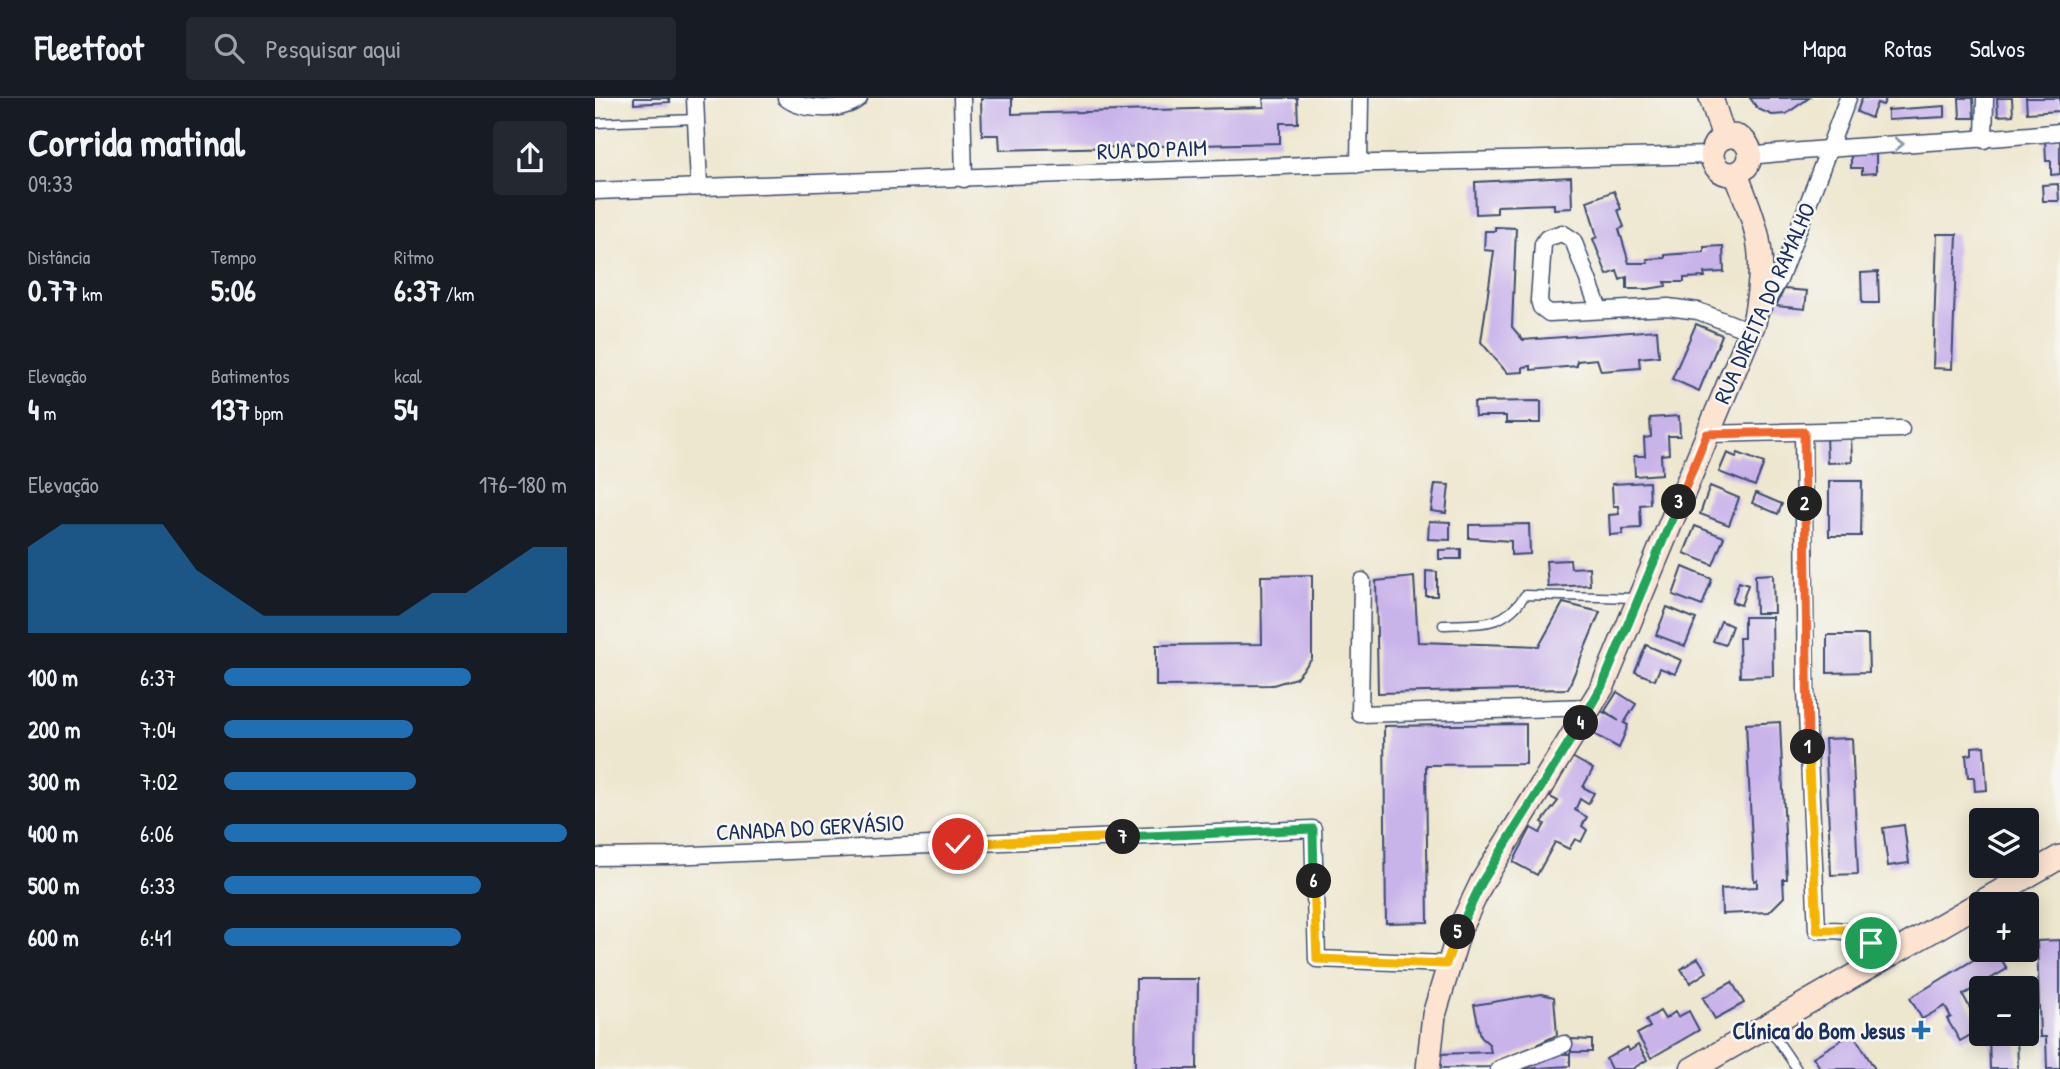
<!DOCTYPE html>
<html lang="pt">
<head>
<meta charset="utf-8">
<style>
	:root { --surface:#171b24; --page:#242831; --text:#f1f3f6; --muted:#9ea1a6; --line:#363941; --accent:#1f6fb2 }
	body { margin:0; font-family:"Patrick Hand",sans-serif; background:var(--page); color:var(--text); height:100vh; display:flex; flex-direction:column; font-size:26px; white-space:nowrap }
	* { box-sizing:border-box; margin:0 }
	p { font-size:23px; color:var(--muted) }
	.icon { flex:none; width:38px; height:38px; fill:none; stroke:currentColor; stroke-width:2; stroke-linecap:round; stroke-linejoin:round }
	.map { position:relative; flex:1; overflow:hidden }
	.drawer { display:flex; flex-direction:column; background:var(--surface); width:595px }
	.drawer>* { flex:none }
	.buttons { position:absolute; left:1374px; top:710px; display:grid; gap:14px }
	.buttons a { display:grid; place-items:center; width:70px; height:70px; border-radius:7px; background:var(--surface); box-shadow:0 4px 18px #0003; font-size:35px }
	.pin { position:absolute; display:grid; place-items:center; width:60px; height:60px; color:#fff; margin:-30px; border:4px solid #fff; border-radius:50%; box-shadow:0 2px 7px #0007 }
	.km { position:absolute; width:35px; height:35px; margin:-18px; border-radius:50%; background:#222; color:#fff; font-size:19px; line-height:35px; text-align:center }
	.round { display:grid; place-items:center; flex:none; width:74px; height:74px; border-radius:7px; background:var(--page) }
	.head { display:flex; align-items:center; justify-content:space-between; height:119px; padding:0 28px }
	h1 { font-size:38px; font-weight:700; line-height:52px }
	.figures { display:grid; grid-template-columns:repeat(3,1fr); gap:10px; height:119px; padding:7px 28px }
	.figures div { display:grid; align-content:center }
	.figures b { font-size:30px; font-weight:700 }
	.figures small { font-size:19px; font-weight:400 }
	.figures p { font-size:19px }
	.chart { height:196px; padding:14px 28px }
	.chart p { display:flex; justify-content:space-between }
	.chart svg { width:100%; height:126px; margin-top:7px; fill:var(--accent); opacity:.7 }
	ul { padding:0 28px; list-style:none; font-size:23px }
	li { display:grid; grid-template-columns:112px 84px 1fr; align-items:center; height:52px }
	li i { height:18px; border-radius:9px; background:var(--accent) }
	header { display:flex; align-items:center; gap:42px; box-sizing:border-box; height:98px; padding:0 35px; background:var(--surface); border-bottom:2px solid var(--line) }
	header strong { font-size:33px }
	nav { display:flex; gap:38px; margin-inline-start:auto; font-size:24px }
	.search { width:490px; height:63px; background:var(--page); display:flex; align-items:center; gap:18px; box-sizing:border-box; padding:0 24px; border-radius:7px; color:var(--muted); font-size:26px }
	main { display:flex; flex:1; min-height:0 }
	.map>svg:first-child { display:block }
	.building { fill:#c9b4ea }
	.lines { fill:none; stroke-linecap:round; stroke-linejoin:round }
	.service-casing { stroke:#3b4b6f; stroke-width:11 }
	.minor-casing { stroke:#3b4b6f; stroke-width:19 }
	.secondary-casing { stroke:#3b4b6f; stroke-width:26 }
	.service { stroke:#fff; stroke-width:8 }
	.minor { stroke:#fff; stroke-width:16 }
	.secondary { stroke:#fde4d1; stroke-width:23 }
	.oneway { stroke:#8d97ae }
	.split-1-casing { stroke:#fff; stroke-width:14 }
	.split-2-casing { stroke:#fff; stroke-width:14 }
	.split-3-casing { stroke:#fff; stroke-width:14 }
	.split-4-casing { stroke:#fff; stroke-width:14 }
	.split-5-casing { stroke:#fff; stroke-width:14 }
	.split-6-casing { stroke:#fff; stroke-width:14 }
	.split-7-casing { stroke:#fff; stroke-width:14 }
	.split-8-casing { stroke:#fff; stroke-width:14 }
	.split-1 { stroke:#f5b400; stroke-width:9 }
	.split-2 { stroke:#f0652b; stroke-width:9 }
	.split-3 { stroke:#f0652b; stroke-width:9 }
	.split-4 { stroke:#22a559; stroke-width:9 }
	.split-5 { stroke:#22a559; stroke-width:9 }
	.split-6 { stroke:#f5b400; stroke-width:9 }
	.split-7 { stroke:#22a559; stroke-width:9 }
	.split-8 { stroke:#f5b400; stroke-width:9 }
	.poi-dot { fill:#1f6fb2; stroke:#f6f6f2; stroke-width:2.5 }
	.labels { text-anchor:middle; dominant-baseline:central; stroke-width:5; stroke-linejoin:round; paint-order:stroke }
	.street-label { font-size:23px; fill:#1b2f5e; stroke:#f6f6f2 }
	.poi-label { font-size:23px; font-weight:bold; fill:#1b2f5e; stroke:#f6f6f2; text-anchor:end }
</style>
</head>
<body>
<header>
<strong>Fleetfoot</strong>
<div class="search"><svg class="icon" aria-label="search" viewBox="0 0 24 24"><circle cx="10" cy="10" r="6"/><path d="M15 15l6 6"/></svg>Pesquisar aqui</div>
<nav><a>Mapa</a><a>Rotas</a><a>Salvos</a></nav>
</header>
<main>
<section class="drawer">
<div class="head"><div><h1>Corrida matinal</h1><p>09:33</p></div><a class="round"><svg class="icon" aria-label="share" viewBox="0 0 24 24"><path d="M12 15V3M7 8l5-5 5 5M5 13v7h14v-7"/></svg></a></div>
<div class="figures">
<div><p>Distância</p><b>0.77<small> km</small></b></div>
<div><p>Tempo</p><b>5:06</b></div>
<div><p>Ritmo</p><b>6:37<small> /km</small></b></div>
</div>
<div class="figures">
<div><p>Elevação</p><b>4<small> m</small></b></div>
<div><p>Batimentos</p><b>137<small> bpm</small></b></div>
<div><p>kcal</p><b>54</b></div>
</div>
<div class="chart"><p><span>Elevação</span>176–180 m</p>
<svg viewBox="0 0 160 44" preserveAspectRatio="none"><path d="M0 44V14L10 6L20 6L30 6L40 6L50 22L60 30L70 38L80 38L90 38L100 38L110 38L120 30L130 30L140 22L150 14L160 14V44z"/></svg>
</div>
<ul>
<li><b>100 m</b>6:37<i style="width:72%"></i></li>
<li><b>200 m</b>7:04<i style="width:55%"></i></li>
<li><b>300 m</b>7:02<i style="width:56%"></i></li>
<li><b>400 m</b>6:06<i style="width:100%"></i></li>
<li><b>500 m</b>6:33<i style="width:75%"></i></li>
<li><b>600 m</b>6:41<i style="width:69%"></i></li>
</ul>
</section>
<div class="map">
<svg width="1465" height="971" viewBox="0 0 1465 971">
	<rect width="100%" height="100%" fill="#f6f6f2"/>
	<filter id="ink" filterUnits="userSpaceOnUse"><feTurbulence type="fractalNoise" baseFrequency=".0143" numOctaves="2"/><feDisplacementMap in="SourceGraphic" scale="14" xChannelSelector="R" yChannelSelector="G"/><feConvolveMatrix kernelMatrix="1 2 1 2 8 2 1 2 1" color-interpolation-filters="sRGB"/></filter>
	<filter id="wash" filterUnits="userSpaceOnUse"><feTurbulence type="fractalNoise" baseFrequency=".00686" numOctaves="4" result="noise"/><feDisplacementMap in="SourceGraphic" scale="28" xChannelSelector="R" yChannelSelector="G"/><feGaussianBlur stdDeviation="1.57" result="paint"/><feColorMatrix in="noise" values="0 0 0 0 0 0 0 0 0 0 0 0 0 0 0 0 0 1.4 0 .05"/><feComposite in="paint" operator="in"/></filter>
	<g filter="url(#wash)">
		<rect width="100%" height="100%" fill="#eee7cf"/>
		<g id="blocks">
			<g class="building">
				<path d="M 39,0 L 74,0 L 75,4 L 39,6 Z"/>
				<path d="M 386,0 L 417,0 L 417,16 L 669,9 L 668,0 L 702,0 L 703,25 L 685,25 L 685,45 L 405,52 L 404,37 L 387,37 Z"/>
				<path d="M 1155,0 L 1214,0 L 1191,16 L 1177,17 L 1163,11 Z"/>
				<path d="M 1267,0 L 1289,0 L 1291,1 L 1288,7 L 1282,5 L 1276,20 L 1262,14 Z"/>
				<path d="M 1364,0 L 1378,0 L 1379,20 L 1365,20 Z"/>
				<path d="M 1402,0 L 1417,0 L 1418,17 L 1403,18 Z"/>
				<path d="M 1431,0 L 1465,0 L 1465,13 L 1432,15 Z"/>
				<path d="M 1350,8 L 1350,19 L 1293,22 L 1293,12 Z"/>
				<path d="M 1465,40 L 1465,76 L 1456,77 L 1456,63 L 1451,63 L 1450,41 Z"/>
				<path d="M 1256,50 L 1281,50 L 1281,75 L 1267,76 L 1267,70 L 1256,70 Z"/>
				<path d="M 976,79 L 977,110 L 959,111 L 959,106 L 902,108 L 902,115 L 881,116 L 880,84 Z"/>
				<path d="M 1463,86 L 1464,103 L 1448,103 L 1447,87 Z"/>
				<path d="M 1019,93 L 1026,111 L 1023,112 L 1029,129 L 1024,131 L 1034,165 L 1053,165 L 1052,161 L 1070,160 L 1070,157 L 1109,154 L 1109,149 L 1128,148 L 1129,174 L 1109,175 L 1110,179 L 1089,180 L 1089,184 L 1070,184 L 1071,188 L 1053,191 L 1032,191 L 1032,179 L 1025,182 L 1022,173 L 1012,177 L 998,141 L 1002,139 L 992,103 Z"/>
				<path d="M 900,129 L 921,130 L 917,229 L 928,242 L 1062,232 L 1064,258 L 1044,260 L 1045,270 L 1006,273 L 1002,261 L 982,263 L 982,268 L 936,272 L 936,268 L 928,269 L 928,274 L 912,275 L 886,244 L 899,153 L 889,152 L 890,133 L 900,133 Z"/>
				<path d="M 1342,136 L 1362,136 L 1357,271 L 1338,270 Z"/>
				<path d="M 1283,174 L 1284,205 L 1267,205 L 1266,175 Z"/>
				<path d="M 1189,191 L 1212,193 L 1210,211 L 1181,208 Z"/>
				<path d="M 1101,226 L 1127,237 L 1104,293 L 1077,281 Z"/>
				<path d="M 946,303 L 946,325 L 911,325 L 911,318 L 880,318 L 879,304 Z"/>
				<path d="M 1084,318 L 1085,338 L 1073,338 L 1074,356 L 1066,357 L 1067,376 L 1040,378 L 1039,358 L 1050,358 L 1049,340 L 1056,339 L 1055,320 Z"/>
				<path d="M 1256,336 L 1257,364 L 1232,365 L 1231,337 Z"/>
				<path d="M 1132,355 L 1141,359 L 1143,355 L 1169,365 L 1160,388 L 1124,374 Z"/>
				<path d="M 1234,383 L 1267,383 L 1266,438 L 1234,438 Z"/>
				<path d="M 1054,384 L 1055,406 L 1045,407 L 1046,430 L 1027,431 L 1028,436 L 1015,437 L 1014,417 L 1024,416 L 1023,408 L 1018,408 L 1017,386 Z"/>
				<path d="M 840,386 L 854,387 L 851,415 L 836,413 Z"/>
				<path d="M 1115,388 L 1144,400 L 1134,427 L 1105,416 Z"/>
				<path d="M 1161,395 L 1187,406 L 1183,416 L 1157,405 Z"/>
				<path d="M 834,423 L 855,424 L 855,442 L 833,441 Z"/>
				<path d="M 934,426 L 935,456 L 916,457 L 916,443 L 874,440 L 874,427 Z"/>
				<path d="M 1100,428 L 1129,439 L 1118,467 L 1089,455 Z"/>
				<path d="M 866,451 L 866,461 L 844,461 L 844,452 Z"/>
				<path d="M 975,462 L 976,470 L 994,469 L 995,487 L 953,489 L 951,463 Z"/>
				<path d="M 1088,469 L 1117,481 L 1107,508 L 1078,497 Z"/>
				<path d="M 831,473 L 842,474 L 842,498 L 831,498 Z"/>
				<path d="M 1178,476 L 1179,515 L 1161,515 L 1160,477 Z"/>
				<path d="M 717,477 L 717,561 L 701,580 L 678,587 L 561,588 L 561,547 L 667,546 L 666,478 Z"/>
				<path d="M 819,479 L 823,544 L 944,548 L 968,505 L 1005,514 L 973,591 L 783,595 L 781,483 Z"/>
				<path d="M 1144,484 L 1153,487 L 1146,507 L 1137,504 Z"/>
				<path d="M 1072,509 L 1101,521 L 1090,548 L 1061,537 Z"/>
				<path d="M 1149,519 L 1177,519 L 1178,578 L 1145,579 L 1144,540 L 1149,540 Z"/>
				<path d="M 1126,523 L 1137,528 L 1130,547 L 1118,543 Z"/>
				<path d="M 1232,537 L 1273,537 L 1274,574 L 1232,575 Z"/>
				<path d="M 1051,547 L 1086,562 L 1080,576 L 1065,570 L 1060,582 L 1040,574 Z"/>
				<path d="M 1022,594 L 1041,606 L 1029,625 L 1033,627 L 1024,650 L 995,634 L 1006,613 L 1024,623 L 1010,613 Z"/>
				<path d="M 1185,624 L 1192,781 L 1188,781 L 1189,799 L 1174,814 L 1127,816 L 1126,791 L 1162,789 L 1162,782 L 1159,783 L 1151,626 Z"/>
				<path d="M 931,626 L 931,666 L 831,667 L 833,824 L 791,825 L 789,628 Z"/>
				<path d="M 1257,640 L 1263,776 L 1236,777 L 1230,641 Z"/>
				<path d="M 1389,648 L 1392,692 L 1380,693 L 1379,679 L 1373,679 L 1371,657 L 1377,656 L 1377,649 Z"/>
				<path d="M 977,659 L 998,671 L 988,689 L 999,695 L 993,706 L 985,701 L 980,712 L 992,719 L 987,728 L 992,732 L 986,744 L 980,741 L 974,751 L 960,744 L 942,777 L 918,764 L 936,730 L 945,735 L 950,726 L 947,724 L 963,703 L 955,699 Z"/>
				<path d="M 1309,727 L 1314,765 L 1293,768 L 1288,730 Z"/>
				<path d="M 1465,842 L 1465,971 L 1452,971 L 1451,939 L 1445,939 L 1442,843 Z"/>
				<path d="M 1395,852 L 1401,852 L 1412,871 L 1368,897 L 1386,931 L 1365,943 L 1352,921 L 1356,919 L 1350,908 L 1327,921 L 1315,900 Z"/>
				<path d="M 1103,860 L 1112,874 L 1095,885 L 1086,871 Z"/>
				<path d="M 541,881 L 603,881 L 602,971 L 540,971 Z"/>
				<path d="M 1137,884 L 1149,905 L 1120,921 L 1108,900 Z"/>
				<path d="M 947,896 L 959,899 L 962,937 L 896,969 L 846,970 L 845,956 L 896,954 L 894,946 L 886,939 L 879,907 Z"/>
				<path d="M 1065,913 L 1070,921 L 1080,914 L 1083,919 L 1094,913 L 1104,932 L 1056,960 L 1042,936 L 1055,929 L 1051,922 Z"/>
				<path d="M 1258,935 L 1280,971 L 1226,971 L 1218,959 Z"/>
				<path d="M 1394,936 L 1422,936 L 1423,971 L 1395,971 Z"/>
				<path d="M 976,941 L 997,942 L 997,954 L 976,954 Z"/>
				<path d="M 1043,947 L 1052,962 L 1037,971 L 1016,971 L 1011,961 L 1032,949 L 1034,953 Z"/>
				<path d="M 950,956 L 975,956 L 975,968 L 926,971 L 925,964 Z"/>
			</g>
		</g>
	</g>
	<g filter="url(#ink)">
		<use href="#blocks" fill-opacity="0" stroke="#3b4b6f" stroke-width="2"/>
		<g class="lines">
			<defs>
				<g id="service">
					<path d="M 0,25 L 101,21"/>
					<path d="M 848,527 C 884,525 908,531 930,497 L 1041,500"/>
					<path d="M 1174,930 L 1202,971"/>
				</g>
				<g id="minor">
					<path d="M 100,0 L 104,87"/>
					<path d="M 191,0 C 207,13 248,14 264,0"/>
					<path d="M 367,0 L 369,81"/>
					<path d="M 1389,42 L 1390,0"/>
					<path d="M 1155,58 C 1258,46 1362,45 1465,34"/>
					<path d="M 764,66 L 765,0"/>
					<path d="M 0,93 L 739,66 L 1116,57"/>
					<path d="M 1004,211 L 978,142 L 967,135 L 952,140 L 948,146 L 944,202 L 946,209 L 954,215 L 1073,209 L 1103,213 L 1155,233"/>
					<path d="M 1164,216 L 1184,182 L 1253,0"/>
					<path d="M 1208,334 L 1211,593 L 1222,832 C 1258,832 1265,832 1289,861"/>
					<path d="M 1112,336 L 1306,331"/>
					<path d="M 767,483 L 765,616 L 996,609"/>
					<path d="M 0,759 L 73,758 L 718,731 L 722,861 L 851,866"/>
					<path d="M 904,971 L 969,946"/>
				</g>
				<g id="secondary">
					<path d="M 1116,0 L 1129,39"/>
					<circle cx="1136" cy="57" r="19"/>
					<path d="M 833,971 L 839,917 L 865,830 L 887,784 L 1008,588 L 1159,225 C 1172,158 1166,139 1141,76"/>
					<path d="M 1097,971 L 1465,759"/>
				</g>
			</defs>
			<use href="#service" class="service-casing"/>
			<use href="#minor" class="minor-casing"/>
			<use href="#secondary" class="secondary-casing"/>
			<use href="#service" class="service"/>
			<use href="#minor" class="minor"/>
			<use href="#secondary" class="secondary"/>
		</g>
		<defs><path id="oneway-chevron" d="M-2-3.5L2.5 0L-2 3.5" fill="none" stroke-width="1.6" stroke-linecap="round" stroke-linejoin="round" transform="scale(1.75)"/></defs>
		<use class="oneway" href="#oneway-chevron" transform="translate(1304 46) rotate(-2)"/>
	</g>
	<g class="lines" filter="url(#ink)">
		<defs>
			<path id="split-1" d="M 1213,649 L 1222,832 L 1256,832 L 1276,845"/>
			<path id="split-2" d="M 1210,406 L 1213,649"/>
			<path id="split-3" d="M 1084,404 L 1112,336 L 1209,334 L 1210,406"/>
			<path id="split-4" d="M 986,625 L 1007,588 L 1084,404"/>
			<path id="split-5" d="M 863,834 L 887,784 L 986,625"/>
			<path id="split-6" d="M 719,783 L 722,861 L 851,866 L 863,834"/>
			<path id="split-7" d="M 528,739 L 718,731 L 719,783"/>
			<path id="split-8" d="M 363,746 L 528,739"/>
		</defs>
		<use href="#split-1" class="split-1-casing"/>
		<use href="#split-2" class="split-2-casing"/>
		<use href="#split-3" class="split-3-casing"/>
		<use href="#split-4" class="split-4-casing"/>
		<use href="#split-5" class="split-5-casing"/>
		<use href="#split-6" class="split-6-casing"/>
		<use href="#split-7" class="split-7-casing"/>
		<use href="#split-8" class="split-8-casing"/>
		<use href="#split-1" class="split-1"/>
		<use href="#split-2" class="split-2"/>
		<use href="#split-3" class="split-3"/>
		<use href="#split-4" class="split-4"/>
		<use href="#split-5" class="split-5"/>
		<use href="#split-6" class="split-6"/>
		<use href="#split-7" class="split-7"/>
		<use href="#split-8" class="split-8"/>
	</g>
	<path class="poi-dot" d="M1322.5 921.5h7v7h7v7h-7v7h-7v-7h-7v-7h7z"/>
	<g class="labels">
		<g class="street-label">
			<text transform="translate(557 51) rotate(-2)">RUA DO PAIM</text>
			<text transform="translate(1169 205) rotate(-66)">RUA DIREITA DO RAMALHO</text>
			<text transform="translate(215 729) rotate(-3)">CANADA DO GERVÁSIO</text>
		</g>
		<g class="poi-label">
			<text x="1310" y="932">Clínica do Bom Jesus</text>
		</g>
	</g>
</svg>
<div class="buttons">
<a><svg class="icon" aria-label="layers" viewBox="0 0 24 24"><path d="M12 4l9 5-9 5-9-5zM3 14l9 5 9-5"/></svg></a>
<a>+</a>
<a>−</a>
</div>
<div class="pin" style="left:1276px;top:845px;background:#1e9e55"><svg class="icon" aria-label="arrive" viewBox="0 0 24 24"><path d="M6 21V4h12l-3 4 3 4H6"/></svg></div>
<div class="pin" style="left:363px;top:746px;background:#d93025"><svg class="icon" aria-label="check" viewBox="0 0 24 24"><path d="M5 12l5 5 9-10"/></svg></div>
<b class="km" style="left:1213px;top:649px">1</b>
<b class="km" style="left:1210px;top:406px">2</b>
<b class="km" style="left:1084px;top:404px">3</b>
<b class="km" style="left:986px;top:625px">4</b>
<b class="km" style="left:863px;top:834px">5</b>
<b class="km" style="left:719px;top:783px">6</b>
<b class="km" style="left:528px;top:739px">7</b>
</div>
</main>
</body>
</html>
